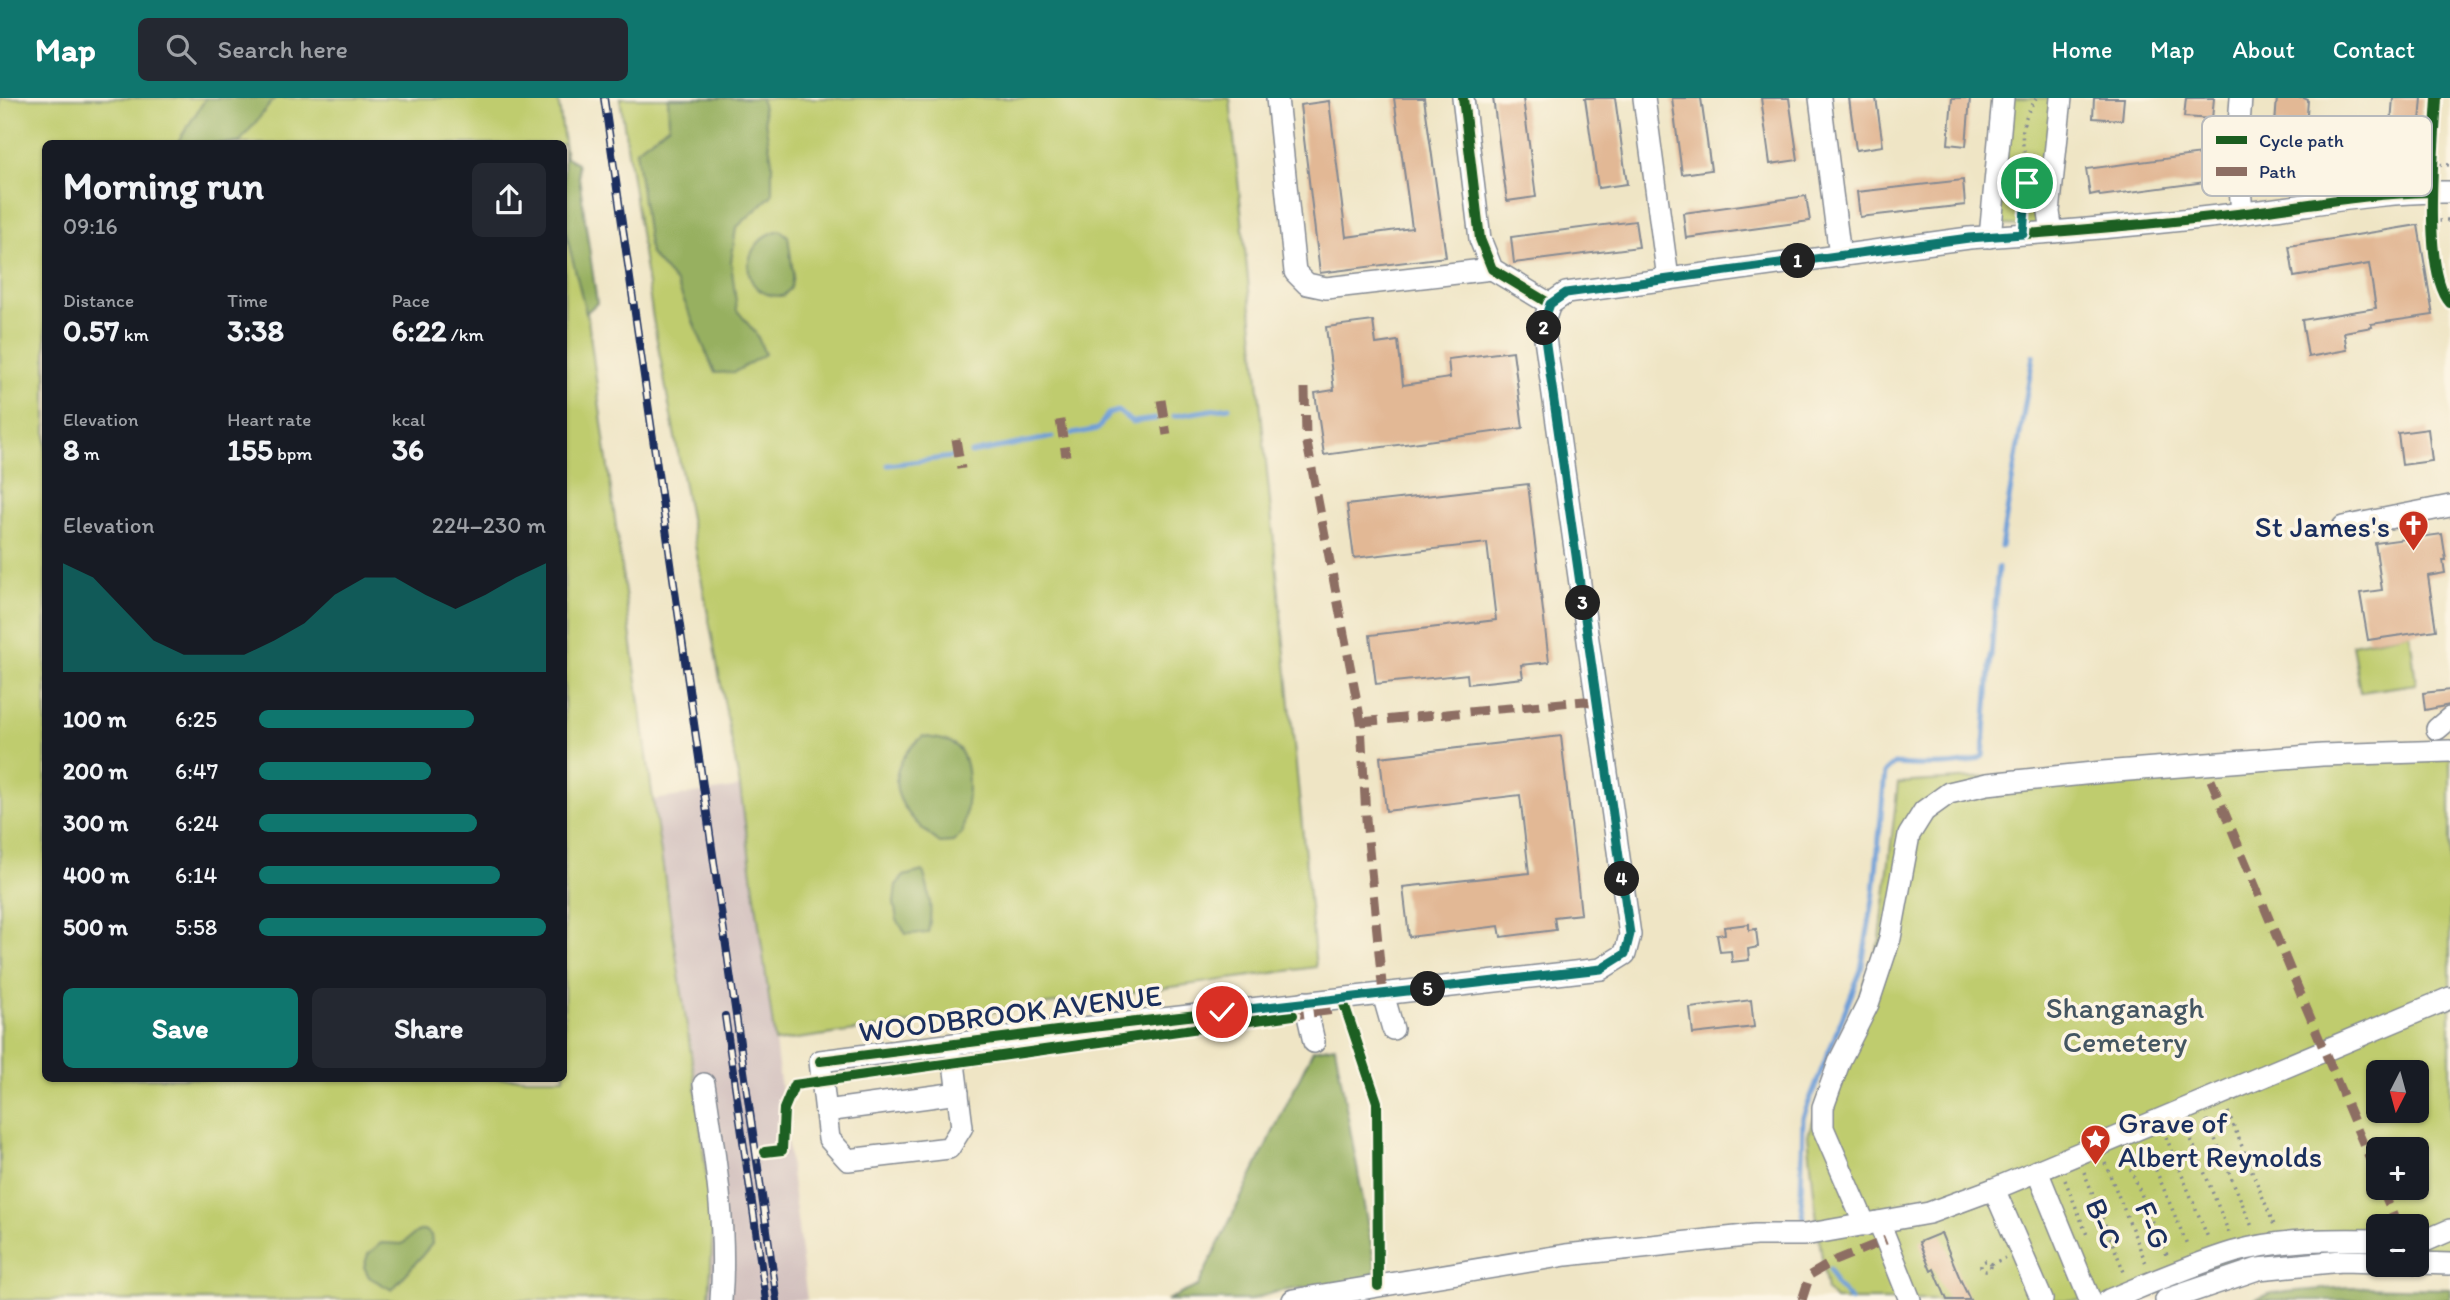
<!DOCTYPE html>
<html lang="en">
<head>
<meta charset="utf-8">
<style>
	:root { --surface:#171b24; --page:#242831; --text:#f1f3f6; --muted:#9ea1a6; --accent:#0f766e }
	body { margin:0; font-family:Itim,sans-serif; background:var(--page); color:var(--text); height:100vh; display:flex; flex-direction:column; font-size:26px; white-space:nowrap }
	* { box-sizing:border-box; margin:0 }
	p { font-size:23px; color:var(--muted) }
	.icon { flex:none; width:38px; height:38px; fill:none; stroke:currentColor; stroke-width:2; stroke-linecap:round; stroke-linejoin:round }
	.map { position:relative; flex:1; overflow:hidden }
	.sheet { position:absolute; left:42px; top:42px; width:525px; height:942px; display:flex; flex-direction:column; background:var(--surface); border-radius:10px; box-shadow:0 2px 5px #0004 }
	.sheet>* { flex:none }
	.needle { width:46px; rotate:186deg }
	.controls { position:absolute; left:2366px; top:962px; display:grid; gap:14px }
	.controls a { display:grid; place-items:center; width:63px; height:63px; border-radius:10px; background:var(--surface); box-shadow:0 2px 5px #0004; font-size:35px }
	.pin { position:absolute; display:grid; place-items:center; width:60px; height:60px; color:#fff; margin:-30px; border:4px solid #fff; border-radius:50%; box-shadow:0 2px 7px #0007 }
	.km { position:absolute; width:35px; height:35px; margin:-18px; border-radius:50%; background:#222; color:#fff; font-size:19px; line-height:35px; text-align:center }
	.round { display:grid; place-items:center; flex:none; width:74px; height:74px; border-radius:10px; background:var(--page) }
	.overview { display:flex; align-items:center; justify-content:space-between; height:119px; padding:0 21px }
	h1 { font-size:38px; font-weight:800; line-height:52px }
	.stats { display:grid; grid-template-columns:repeat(3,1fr); gap:10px; height:119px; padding:7px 21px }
	.stats div { display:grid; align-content:center }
	.stats b { font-size:30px; font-weight:800 }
	.stats small { font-size:19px; font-weight:400 }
	.stats p { font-size:19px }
	.chart { height:196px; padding:14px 21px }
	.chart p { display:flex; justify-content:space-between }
	.chart svg { width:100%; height:126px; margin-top:7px; fill:var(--accent); opacity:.7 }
	.cta { display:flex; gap:14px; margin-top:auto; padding:14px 21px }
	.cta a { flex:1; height:80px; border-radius:10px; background:var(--accent); color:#fff; font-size:28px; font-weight:800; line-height:80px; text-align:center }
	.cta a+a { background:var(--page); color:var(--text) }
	ul { padding:0 21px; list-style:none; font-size:23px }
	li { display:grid; grid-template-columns:112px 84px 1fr; align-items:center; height:52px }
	li i { height:18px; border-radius:9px; background:var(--accent) }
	header { display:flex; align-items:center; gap:42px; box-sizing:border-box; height:98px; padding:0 35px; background:var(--accent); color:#fff }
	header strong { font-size:33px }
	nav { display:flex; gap:38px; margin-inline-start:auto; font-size:24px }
	.search { width:490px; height:63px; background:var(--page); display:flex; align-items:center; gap:18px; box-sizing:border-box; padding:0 24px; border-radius:10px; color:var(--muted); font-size:26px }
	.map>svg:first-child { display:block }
	.industrial { fill:#d1bfbd }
	.green { fill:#bfcc6e; stroke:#6d7e66; stroke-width:2; fill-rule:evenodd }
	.forest { fill:#97b061; stroke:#597060; stroke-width:2 }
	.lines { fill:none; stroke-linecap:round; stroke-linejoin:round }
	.stream { stroke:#6d9ed7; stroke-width:5 }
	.building { fill:#e2b895 }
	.minor-casing { stroke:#858a92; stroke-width:24 }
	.path { stroke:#858a92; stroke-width:3.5; stroke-dasharray:2 5; stroke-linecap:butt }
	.minor { stroke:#fff; stroke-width:21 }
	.rail-casing { stroke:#1b2f5e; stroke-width:8 }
	.rail { stroke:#fcf5e5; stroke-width:5; stroke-dasharray:16; stroke-linecap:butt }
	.path-bridge { stroke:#858a92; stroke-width:3.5; stroke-dasharray:2 5; stroke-linecap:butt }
	.quiet { stroke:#8d6e63; stroke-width:9; stroke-dasharray:18 9; stroke-linecap:butt }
	.cycleway-casing { stroke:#fcf5e5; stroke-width:15 }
	.cycleway { stroke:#1b5e20; stroke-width:10 }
	.route-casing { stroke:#fff; stroke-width:14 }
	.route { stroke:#0f766e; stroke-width:9 }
	.labels { text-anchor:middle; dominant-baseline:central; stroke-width:7; stroke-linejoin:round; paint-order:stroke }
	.poi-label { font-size:30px; fill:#1b2f5e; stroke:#fcf5e5; text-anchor:end }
	.park-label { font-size:30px; fill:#445662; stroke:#fcf5e5 }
	.street-label { font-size:30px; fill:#1b2f5e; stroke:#fcf5e5 }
	.key { fill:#fcf5e5; stroke:#b8babc; stroke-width:2 }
	.key-label { font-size:19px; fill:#1b2f5e }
</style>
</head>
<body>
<header>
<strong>Map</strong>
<div class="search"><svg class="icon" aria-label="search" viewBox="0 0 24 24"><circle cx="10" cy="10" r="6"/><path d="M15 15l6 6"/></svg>Search here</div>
<nav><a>Home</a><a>Map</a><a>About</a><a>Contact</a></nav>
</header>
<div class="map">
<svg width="2450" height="1202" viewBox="0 0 2450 1202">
	<rect width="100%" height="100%" fill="#fcf5e5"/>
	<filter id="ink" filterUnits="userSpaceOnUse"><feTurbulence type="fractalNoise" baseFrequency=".0143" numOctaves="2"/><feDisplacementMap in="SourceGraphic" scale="14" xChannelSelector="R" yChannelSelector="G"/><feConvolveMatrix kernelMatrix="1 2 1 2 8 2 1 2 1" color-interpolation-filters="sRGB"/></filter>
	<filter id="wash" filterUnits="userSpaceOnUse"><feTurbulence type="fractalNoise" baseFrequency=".00686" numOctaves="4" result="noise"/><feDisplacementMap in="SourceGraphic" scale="28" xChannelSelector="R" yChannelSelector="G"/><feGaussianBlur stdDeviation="1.57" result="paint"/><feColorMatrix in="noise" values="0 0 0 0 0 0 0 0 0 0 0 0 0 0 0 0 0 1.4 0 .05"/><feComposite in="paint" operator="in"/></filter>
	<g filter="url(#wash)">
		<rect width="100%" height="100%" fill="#efe5c5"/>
		<path class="industrial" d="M 740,689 L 775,944 L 807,1202 L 709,1202 L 713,1132 L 693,960 L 653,702 Z"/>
		<g class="green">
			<path d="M 0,0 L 558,0 L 653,702 L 695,982 L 713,1133 L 709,1202 L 0,1202 ZM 46,46 L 564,46 L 564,980 L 46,980 Z"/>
			<path d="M 620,0 L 1230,0 L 1316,869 L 775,944 L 740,689 L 653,221 Z"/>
			<path d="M 2009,0 L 2055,0 L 2045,121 L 2039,129 L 2004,127 L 1998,115 Z"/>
			<path d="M 2410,535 L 2416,586 L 2360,594 L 2352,546 Z"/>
			<path d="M 2450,649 L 2450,1152 L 2417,1149 L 2417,1129 L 2378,1129 L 2378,1145 L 2271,1153 L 2174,1179 L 2119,1202 L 1835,1202 L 1827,1193 L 1818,1133 L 1808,1037 L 1880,841 L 1898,685 ZM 2378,975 L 2417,975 L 2417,1013 L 2378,1013 ZM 2378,1052 L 2417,1052 L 2417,1090 L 2378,1090 Z"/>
		</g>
		<g class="forest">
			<path d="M 206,0 L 275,0 L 239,45 L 177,45 Z"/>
			<path d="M 668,0 L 761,0 L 772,63 L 772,97 L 736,130 L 731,164 L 737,212 L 757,237 L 765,256 L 735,274 L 715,275 L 677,186 L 650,156 L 636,52 L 669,27 Z"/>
			<path d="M 564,58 L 577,65 L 597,205 L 586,215 L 564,128 Z"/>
			<path d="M 780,132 L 788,138 L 793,175 L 791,190 L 783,198 C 736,200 739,142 780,132 Z"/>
			<path d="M 923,638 C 931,640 942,641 950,644 C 977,656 967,714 962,736 L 953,744 L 940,745 C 898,714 875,678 923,638 Z"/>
			<path d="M 923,773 C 930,795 933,813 928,835 L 906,836 L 897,822 L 894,805 L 896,787 L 904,778 Z"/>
			<path d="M 1335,948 L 1376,1173 L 1364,1181 L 1275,1194 L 1250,1202 L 1167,1202 L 1198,1188 L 1313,952 Z"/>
			<path d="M 424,1132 L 431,1137 L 432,1146 L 392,1192 L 369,1179 L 364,1169 L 368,1156 L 381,1145 L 402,1146 L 417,1134 Z"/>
			<path d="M 2349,1189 L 2450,1191 L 2450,1202 L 2251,1202 L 2272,1195 Z"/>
		</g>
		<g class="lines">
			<g class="stream">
				<path d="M 1174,318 L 1229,309"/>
				<path d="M 1072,336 L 1098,331 L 1108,316 L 1118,313 L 1132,324 L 1155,321"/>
				<path d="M 971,355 L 1053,339"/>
				<path d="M 888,367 L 951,359"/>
				<path d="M 2001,449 L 2033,258"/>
				<path d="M 1804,1121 L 1801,1101 L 1803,1019 L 1861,872 L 1874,795 L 1885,674 L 1894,666 C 1917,667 1964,671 1983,658 L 1998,470"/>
				<path d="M 1830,1171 L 1835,1186 L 1851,1202"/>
			</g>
		</g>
		<g id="blocks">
			<g class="building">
				<path d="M 1394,0 L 1424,0 L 1446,159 L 1320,175 L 1300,7 L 1329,3 L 1346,139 L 1412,130 Z"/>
				<path d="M 1493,0 L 1523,0 L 1536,99 L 1507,103 Z"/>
				<path d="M 1585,0 L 1615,0 L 1627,86 L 1598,90 Z"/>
				<path d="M 1672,0 L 1701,0 L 1711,72 L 1682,76 Z"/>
				<path d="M 1761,0 L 1789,0 L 1798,62 L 1770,66 Z"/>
				<path d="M 1849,0 L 1876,0 L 1883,48 L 1856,52 Z"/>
				<path d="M 1952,0 L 1970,0 L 1966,48 L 1948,46 Z"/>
				<path d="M 2094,0 L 2124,0 L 2122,22 L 2093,20 Z"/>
				<path d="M 2186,0 L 2214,0 L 2212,21 L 2184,19 Z"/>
				<path d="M 2277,0 L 2304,0 L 2308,2 L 2306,29 L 2275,26 Z"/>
				<path d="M 2393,0 L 2422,0 L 2417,61 L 2276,80 L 2272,52 L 2390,37 Z"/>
				<path d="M 2209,55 L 2213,83 L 2100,98 L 2099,95 L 2090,97 L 2086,71 Z"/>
				<path d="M 1963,82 L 1965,107 L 1860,119 L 1857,94 Z"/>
				<path d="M 1806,98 L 1810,123 L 1686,140 L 1683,115 Z"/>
				<path d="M 1635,123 L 1639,149 L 1514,165 L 1511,139 Z"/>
				<path d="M 2418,127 L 2433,217 L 2371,226 L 2372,229 L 2344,234 L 2347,252 L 2308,259 L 2302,222 L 2376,210 L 2369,166 L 2294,179 L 2289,148 Z"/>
				<path d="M 1373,223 L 1376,246 L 1398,243 L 1403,287 L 1450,280 L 1448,261 L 1513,253 L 1523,330 L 1324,357 L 1315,295 L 1334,292 L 1326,229 Z"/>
				<path d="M 2428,331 L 2432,363 L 2402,367 L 2398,335 Z"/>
				<path d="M 1528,386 L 1549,564 L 1521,567 L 1523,580 L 1468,586 L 1467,576 L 1376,586 L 1370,537 L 1496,522 L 1487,445 L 1354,460 L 1347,407 Z"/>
				<path d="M 2442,436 L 2446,462 L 2443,462 L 2445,475 L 2428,478 L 2436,532 L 2368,542 L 2360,495 L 2382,492 L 2375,445 Z"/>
				<path d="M 2450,592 L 2450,607 L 2425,612 L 2423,595 Z"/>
				<path d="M 1561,638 L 1581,816 L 1554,819 L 1556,832 L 1501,839 L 1499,828 L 1409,839 L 1403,789 L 1529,775 L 1520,697 L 1386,713 L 1380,659 Z"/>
				<path d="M 1749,826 L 1749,832 L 1756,831 L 1758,849 L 1748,851 L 1749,862 L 1732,864 L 1731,853 L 1720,854 L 1717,837 L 1725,836 L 1724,829 Z"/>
				<path d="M 1751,902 L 1754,929 L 1693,936 L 1690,910 Z"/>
				<path d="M 1941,1135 L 1961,1183 L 1970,1202 L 1947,1202 L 1934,1171 L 1931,1173 L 1919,1144 Z"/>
			</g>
		</g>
	</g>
	<g filter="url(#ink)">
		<use href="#blocks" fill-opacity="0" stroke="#858a92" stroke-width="2"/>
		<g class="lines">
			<defs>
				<g id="minor">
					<path d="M 1277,0 L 1295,174 L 1307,186 L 1326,190 L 1492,171"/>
					<path d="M 1463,0 L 1480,141 L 1492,171 L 1550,206"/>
					<path d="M 1644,0 L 1668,181"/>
					<path d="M 1820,0 L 1840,158"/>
					<path d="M 2241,0 L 2237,52 L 2242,115"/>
					<path d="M 2052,134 L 2049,114 L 2061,0"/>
					<path d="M 1990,139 L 2003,0"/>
					<path d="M 2343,429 L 2450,408"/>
					<path d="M 2437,631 L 2450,620"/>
					<path d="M 1383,896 L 1393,931"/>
					<path d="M 1305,904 L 1314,944"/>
					<path d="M 954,965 L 962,1029 L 949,1050 L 848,1062 L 829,1041 L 820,963 L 1057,933 L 1601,871 L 1625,856 L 1630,837 L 1543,226 L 1550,206 L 1566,195 L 1969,140 C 2061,134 2153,126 2244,115 C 2313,107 2381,93 2450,94"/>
					<path d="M 704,986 C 715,1057 727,1130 721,1202"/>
					<path d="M 826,1013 L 958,995"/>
					<path d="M 2037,1073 L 2090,1202"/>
					<path d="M 1879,1124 L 1910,1202"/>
					<path d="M 1865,1127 L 1823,1030 L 1823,1009 L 1840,962 L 1868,906 L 1890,840 L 1909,737 L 1924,713 L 1949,695 L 1987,686 L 2103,674 L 2322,657 L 2450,653"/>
					<path d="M 2417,1142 L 2427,1142 L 2450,1132"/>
					<path d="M 2417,1165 L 2450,1166"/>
					<path d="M 1293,1202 L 1566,1157 L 1755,1137 L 1804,1137 L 1929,1115 L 1994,1091"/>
					<path d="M 2042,1202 L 1994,1091 L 2450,900"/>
					<path d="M 2109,1202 C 2150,1185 2191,1167 2234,1154 C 2281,1141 2331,1141 2378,1142"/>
					<path d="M 2166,1202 L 2258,1171 L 2342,1163 L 2378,1164"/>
				</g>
			</defs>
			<use href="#minor" class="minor-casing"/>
			<g class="path">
				<path d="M 2433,66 L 2450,67"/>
				<path d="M 2025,117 C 2026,103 2029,87 2027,73 C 2022,40 2017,30 2036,0"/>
				<path d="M 2432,123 L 2450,123"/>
				<path d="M 2228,1014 L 2274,1127"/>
				<path d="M 2207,1022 L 2253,1131"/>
				<path d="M 2186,1029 L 2229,1135"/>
				<path d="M 2166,1039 L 2209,1142"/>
				<path d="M 2145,1046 L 2188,1149"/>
				<path d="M 2125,1058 L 2167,1157"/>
				<path d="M 2105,1065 L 2146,1165"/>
				<path d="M 2084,1074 L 2124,1174"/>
				<path d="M 2065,1082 L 2087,1137"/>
				<circle cx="1986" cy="1168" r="5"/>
				<path d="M 1991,1166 L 2005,1160"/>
			</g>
			<use href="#minor" class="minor"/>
			<defs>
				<g id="rail">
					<path d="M 604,0 L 777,1202"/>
					<path d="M 725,918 L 766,1202"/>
				</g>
			</defs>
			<use href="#rail" class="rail-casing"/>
			<use href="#rail" class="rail"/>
			<path class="path-bridge" d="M 742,1065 L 763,1063"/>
			<g class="quiet">
				<path d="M 1305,290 L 1306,340 L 1361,624 L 1366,721 L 1383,896"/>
				<path d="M 1161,302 L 1167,337"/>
				<path d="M 1060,322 L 1066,358"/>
				<path d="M 956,341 L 961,371"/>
				<path d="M 1361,624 L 1584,603 L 1597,605"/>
				<path d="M 2211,682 L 2378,1081"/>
				<path d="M 1286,918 L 1335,912"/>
				<path d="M 2382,1090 L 2398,1129"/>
				<path d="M 1802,1202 L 1810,1177 L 1834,1163 L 1886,1142"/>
			</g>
			<defs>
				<g id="cycleway">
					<path d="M 1463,0 L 1480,141 L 1492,171 L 1550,206"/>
					<path d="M 2437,0 C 2435,45 2421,172 2450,205"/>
					<path d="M 1342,900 L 1377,1004 L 1378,1188"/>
					<path d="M 820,963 L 1057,933 L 1601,871 L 1625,856 L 1630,837 L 1543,226 L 1550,206 L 1566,195 L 1969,140 C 2061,134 2154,126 2246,115 C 2308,107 2370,95 2432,94"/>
					<path d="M 765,1054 L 782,1052 L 784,1011 L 794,987 L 1293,917"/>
				</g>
			</defs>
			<use href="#cycleway" class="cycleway-casing"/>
			<use href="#cycleway" class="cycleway"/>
		</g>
	</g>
	<g class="lines" filter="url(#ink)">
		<defs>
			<path id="route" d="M 1222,914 L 1601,871 L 1625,856 L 1630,836 L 1543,226 L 1550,206 L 1566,195 L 1969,140 L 2023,136 L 2027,85"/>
		</defs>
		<use href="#route" class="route-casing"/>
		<use href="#route" class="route"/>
	</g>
	<defs>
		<symbol id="church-pin" viewBox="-11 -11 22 30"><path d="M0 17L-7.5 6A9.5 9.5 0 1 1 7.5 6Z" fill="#c8321e" stroke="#fcf5e5"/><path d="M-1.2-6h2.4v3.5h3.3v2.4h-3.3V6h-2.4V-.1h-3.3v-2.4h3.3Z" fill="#fff"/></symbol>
		<symbol id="sight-pin" viewBox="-11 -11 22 30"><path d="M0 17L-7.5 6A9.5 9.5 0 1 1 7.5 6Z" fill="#c8321e" stroke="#fcf5e5"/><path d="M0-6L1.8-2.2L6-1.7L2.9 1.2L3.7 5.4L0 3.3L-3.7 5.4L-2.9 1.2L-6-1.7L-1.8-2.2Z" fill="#fff"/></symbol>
	</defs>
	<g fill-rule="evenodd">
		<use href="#church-pin" x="2396" y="410" width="35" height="47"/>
		<use href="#sight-pin" x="2078" y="1024" width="35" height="47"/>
	</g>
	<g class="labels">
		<g class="poi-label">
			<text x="2390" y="428">St James's</text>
			<text x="2118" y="1024" text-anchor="start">Grave of<tspan x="2118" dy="34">Albert Reynolds</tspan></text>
		</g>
		<g class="park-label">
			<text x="2125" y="909">Shanganagh<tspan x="2125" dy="34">Cemetery</tspan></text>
		</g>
		<g class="street-label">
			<text transform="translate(1010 915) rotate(-7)">WOODBROOK AVENUE</text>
			<text transform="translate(2104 1125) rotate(68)">B-C</text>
			<text transform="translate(2153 1127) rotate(68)">F-G</text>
		</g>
	</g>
	<rect x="2202" y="18" width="230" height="80" rx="10" class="key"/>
	<rect x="2216" y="38" width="31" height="8" fill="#1b5e20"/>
	<rect x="2216" y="69" width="31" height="9" fill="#8d6e63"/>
	<g class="key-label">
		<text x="2259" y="49">Cycle path</text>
		<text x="2259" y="80">Path</text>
	</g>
</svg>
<div class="controls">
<a><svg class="needle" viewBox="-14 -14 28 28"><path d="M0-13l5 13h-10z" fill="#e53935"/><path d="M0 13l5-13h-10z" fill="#9ea1a6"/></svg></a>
<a>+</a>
<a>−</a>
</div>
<div class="pin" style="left:2027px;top:85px;background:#1e9e55"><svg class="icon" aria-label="arrive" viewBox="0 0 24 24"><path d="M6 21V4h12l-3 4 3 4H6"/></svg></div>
<div class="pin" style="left:1222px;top:914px;background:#d93025"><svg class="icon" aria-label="check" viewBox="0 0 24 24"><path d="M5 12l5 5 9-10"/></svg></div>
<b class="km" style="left:1798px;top:163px">1</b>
<b class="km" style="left:1544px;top:230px">2</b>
<b class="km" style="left:1583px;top:505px">3</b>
<b class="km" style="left:1622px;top:781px">4</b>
<b class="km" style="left:1428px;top:891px">5</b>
<section class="sheet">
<div class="overview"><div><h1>Morning run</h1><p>09:16</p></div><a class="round"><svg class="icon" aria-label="share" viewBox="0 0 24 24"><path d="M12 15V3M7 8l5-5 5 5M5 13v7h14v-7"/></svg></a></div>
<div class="stats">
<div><p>Distance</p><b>0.57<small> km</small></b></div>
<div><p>Time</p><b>3:38</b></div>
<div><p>Pace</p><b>6:22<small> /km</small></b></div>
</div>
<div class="stats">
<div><p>Elevation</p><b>8<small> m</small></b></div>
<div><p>Heart rate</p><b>155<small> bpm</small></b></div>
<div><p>kcal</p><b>36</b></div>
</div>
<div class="chart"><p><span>Elevation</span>224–230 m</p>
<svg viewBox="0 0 160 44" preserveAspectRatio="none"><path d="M0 44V6L10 11L20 22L30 33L40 38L50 38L60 38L70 33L80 27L90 17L100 11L110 11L120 17L130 22L140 17L150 11L160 6V44z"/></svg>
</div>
<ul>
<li><b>100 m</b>6:25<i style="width:75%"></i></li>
<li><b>200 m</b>6:47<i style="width:60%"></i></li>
<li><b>300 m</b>6:24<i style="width:76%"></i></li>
<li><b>400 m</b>6:14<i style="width:84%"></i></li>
<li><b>500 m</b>5:58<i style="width:100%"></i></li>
</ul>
<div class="cta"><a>Save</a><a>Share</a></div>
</section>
</div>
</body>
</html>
